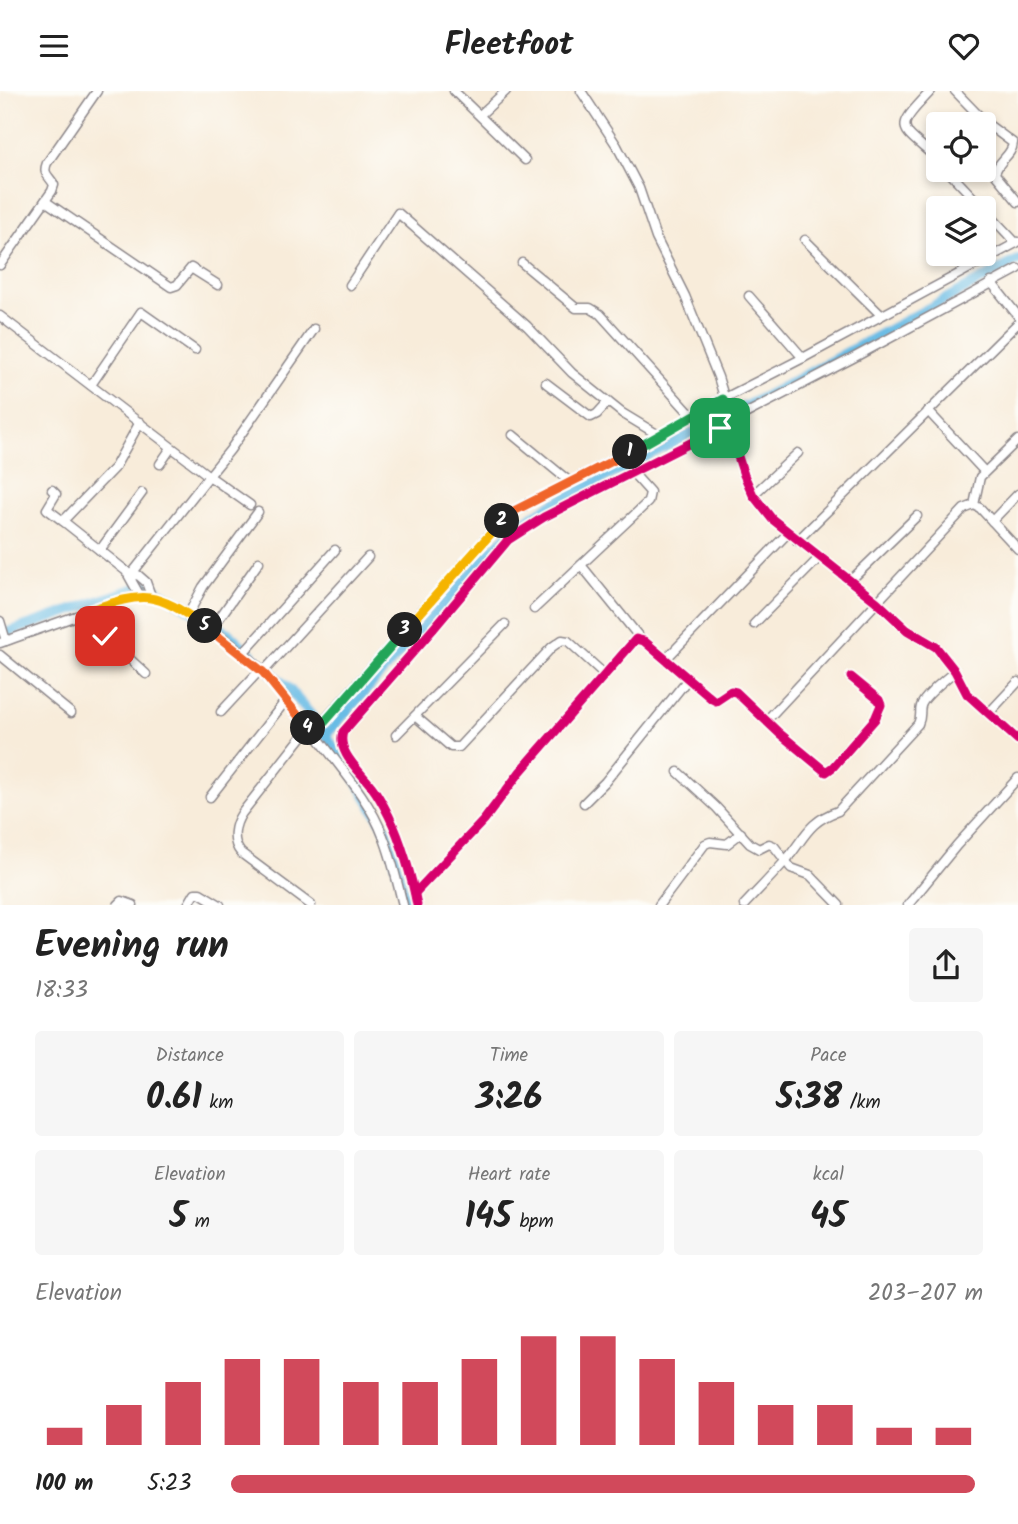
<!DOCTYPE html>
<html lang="en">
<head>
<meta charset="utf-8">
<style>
	:root { --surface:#fff; --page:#f6f6f6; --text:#222; --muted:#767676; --accent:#d1495b }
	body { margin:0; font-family:Kalam,sans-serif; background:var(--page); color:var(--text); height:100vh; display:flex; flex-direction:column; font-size:26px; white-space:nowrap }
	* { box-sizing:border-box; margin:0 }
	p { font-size:23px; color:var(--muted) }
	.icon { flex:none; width:38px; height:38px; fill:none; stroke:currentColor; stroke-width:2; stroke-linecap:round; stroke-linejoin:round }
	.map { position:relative; height:814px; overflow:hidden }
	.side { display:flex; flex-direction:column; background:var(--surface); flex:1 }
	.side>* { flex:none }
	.tools { position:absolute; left:926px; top:21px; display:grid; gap:14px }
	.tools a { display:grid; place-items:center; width:70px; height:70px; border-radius:7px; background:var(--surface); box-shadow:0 4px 10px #0003; font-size:35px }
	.pin { position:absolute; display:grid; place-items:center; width:60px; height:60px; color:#fff; margin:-30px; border-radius:14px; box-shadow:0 4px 10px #0006 }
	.km { position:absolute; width:35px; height:35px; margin:-18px; border-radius:50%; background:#222; color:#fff; font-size:19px; line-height:35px; text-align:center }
	.round { display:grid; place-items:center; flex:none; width:74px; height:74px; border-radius:7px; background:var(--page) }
	.head { display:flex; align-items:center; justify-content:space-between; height:119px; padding:0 35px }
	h1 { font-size:38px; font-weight:800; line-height:52px }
	.figures { display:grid; grid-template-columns:repeat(3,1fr); gap:10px; height:119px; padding:7px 35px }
	.figures div { display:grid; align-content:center; border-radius:7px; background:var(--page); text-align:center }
	.figures b { font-size:35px; font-weight:800 }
	.figures small { font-size:19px; font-weight:400 }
	.figures p { font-size:19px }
	.chart { height:196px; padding:14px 35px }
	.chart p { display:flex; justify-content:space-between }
	.chart svg { width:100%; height:126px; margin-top:7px; stroke:var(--accent); stroke-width:6 }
	ul { padding:0 35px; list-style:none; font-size:23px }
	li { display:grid; grid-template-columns:112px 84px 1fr; align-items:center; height:52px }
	li i { height:18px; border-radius:9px; background:var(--accent) }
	header { display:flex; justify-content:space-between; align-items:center; height:91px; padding:0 35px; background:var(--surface); font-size:32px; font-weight:800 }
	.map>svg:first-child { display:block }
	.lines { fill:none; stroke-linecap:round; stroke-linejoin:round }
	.canal { stroke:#69bce5; stroke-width:10 }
	.minor-casing { stroke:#8d878a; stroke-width:11 }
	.minor { stroke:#fff; stroke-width:8 }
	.cycleway-casing { stroke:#fdfcf7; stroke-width:13 }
	.cycleway { stroke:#d6006c; stroke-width:9 }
	.split-1-casing { stroke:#fff; stroke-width:14 }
	.split-2-casing { stroke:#fff; stroke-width:14 }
	.split-3-casing { stroke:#fff; stroke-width:14 }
	.split-4-casing { stroke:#fff; stroke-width:14 }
	.split-5-casing { stroke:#fff; stroke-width:14 }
	.split-6-casing { stroke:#fff; stroke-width:14 }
	.split-1 { stroke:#22a559; stroke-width:9 }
	.split-2 { stroke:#f0652b; stroke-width:9 }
	.split-3 { stroke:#f5b400; stroke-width:9 }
	.split-4 { stroke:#22a559; stroke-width:9 }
	.split-5 { stroke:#f0652b; stroke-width:9 }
	.split-6 { stroke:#f5b400; stroke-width:9 }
</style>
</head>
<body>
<header><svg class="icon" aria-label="menu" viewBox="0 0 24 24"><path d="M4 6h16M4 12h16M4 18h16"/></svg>Fleetfoot<svg class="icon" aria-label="heart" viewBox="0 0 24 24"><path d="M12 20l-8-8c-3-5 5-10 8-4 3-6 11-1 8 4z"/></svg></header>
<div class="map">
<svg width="1018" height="814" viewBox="0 0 1018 814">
	<rect width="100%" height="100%" fill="#fdfcf7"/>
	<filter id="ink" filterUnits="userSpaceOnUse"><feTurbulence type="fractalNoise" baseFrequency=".0143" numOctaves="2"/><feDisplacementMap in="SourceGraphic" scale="14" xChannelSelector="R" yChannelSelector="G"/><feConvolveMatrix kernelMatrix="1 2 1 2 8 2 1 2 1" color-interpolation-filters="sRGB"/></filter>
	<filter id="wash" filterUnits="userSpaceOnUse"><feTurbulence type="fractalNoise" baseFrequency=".00686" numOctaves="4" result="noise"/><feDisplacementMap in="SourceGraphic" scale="28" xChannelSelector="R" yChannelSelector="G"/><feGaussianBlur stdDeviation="1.57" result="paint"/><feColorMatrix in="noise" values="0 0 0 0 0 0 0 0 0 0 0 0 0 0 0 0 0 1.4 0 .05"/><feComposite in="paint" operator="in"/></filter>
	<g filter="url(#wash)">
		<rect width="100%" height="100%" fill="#f8ecda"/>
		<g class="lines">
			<g class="canal">
				<path d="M 0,544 L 145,494 L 156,498 L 227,541 L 290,599 L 310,623 L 349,677 L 387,740 L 407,814"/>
				<path d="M 326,644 L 492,459 L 519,434 L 549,415 L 781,297 L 1018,169"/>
			</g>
		</g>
	</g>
	<g filter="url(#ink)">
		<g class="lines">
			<defs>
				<g id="minor">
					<path d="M 454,0 L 525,69"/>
					<path d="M 581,0 L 617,55 L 639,97 L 656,147 L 685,205 L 718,286 L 732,332"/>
					<path d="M 931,0 C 892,41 900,34 938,69"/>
					<path d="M 955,0 L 986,32 L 1013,52 C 1012,65 997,70 995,83 L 1018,111"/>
					<path d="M 480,24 L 506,0"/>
					<path d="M 947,79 L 983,117"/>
					<path d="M 45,110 L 171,196 L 177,194 L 191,177 L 218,194"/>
					<path d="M 984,118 L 1016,152"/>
					<path d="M 805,149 L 881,224"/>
					<path d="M 522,172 L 576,217 L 590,217 L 600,223 L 693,326"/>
					<path d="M 0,174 L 52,100 L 54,94 C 50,85 42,84 47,72 L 97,0"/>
					<path d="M 991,191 L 1018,225"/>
					<path d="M 350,194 L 398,122 L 527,235 L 572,282 L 622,322 L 660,345"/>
					<path d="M 749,205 L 803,267"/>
					<path d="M 0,225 L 209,385 L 230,359 L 314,238"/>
					<path d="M 546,292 L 591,326 L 597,323 L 608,311"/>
					<path d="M 91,294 L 141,221 L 195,259"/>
					<path d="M 928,320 L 984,380"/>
					<path d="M 140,331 L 115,376 L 63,430 L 126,480 L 140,505"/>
					<path d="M 727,335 L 745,323 L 853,267 L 1018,178"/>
					<path d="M 513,344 L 570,391"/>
					<path d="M 160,373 L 171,357"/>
					<path d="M 52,399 L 56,403 L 47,418 L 63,430"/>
					<path d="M 753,404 L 798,362"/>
					<path d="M 974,414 L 980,386 L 1018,349"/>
					<path d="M 992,430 L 1018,403"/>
					<path d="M 797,450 L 1018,232"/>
					<path d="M 100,459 L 142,402"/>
					<path d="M 581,474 L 640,547"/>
					<path d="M 130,485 L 209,385 L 250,414"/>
					<path d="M 130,485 L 138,484 L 146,491 L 151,505"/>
					<path d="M 850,490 L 917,425"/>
					<path d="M 534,518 L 648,411 L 650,401 L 632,381"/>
					<path d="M 88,520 L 105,545 L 146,583"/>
					<path d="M 188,524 L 203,496 L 258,421"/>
					<path d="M 0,530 L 6,550"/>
					<path d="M 754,533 L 819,467"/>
					<path d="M 211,539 L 259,471"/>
					<path d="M 0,552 C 32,541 64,529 96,518 C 111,513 127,506 143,505 C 170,504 244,560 264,581 C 275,593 305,638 315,642"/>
					<path d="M 243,562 L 335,459"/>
					<path d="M 0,564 L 71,622"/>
					<path d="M 666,568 L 788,442"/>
					<path d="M 263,581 L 368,466"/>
					<path d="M 221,621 L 261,578"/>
					<path d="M 988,623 L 1018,591"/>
					<path d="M 415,625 L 451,656 L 459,656 L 552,556 L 562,549 L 568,550 L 604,583"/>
					<path d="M 766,630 L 964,418 L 974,414 L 980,417 L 1018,458"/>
					<path d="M 308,638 L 242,722 C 234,734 231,750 241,762 L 311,814"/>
					<path d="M 396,644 L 505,533"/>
					<path d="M 678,681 L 716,716 L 750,753 L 759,758 L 769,753 L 774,755 L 791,777 L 810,784 L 839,814"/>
					<path d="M 210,706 L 287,608"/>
					<path d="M 584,712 L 605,691 L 688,588"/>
					<path d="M 415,802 L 484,729 L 520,681 L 636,548 L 644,550 L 712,608 L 716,610 L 731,600 L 736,601 L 779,642 L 826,681 L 833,676 L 875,628 L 881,614 L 879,609 L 851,586"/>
					<path d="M 118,814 L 122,810 L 133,814"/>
					<path d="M 188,814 L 195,802 L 200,802 L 220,814"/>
					<path d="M 403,814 C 397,791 392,767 383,745 C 370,709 339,675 316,644 L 316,639 L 497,435 L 510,422 L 660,345 L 723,308 L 803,267 L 1018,151"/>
					<path d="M 417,814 C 412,787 401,749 389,725 C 384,715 379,705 372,696 C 361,681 336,661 343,641 L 434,537 L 508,449 L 544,426 L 720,337 L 725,337 L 731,344 L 744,384 L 753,404 L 772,428 L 877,511 L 907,539 L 936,556 L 955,580 L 967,603 L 1018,649"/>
					<path d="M 659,814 L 705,753 L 710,751 L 727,753 L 741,742"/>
					<path d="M 744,814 C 758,799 773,784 787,768 C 805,746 809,730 838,720 L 918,633 C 922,625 919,622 921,615 C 923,606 947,587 955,580"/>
					<path d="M 908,814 L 957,754 L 1018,687"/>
				</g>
			</defs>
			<use href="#minor" class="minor-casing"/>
			<use href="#minor" class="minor"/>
			<defs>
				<g id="cycleway">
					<path d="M 415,802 L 484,729 L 520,681 L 636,548 L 644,550 L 712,608 L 716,610 L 731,600 L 736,601 L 779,642 L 826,681 L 833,676 L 875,628 L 881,614 L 879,609 L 851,586"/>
					<path d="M 417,814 C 412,787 401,749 389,725 C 384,715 379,705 372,696 C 361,681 336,661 343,641 L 434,537 L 508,449 L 544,426 L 720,337 L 725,337 L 731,344 L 744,384 L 753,404 L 772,428 L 877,511 L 907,539 L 936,556 L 955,580 L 967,603 L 1018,649"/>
				</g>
			</defs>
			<use href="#cycleway" class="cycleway-casing"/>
			<use href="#cycleway" class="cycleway"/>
		</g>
	</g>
	<g class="lines" filter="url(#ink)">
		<defs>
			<path id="split-1" d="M 630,361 L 723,308 L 732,332 L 725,337 L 720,337"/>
			<path id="split-2" d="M 502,430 L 510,422 L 630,361"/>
			<path id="split-3" d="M 405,539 L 502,430"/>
			<path id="split-4" d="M 308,637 L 315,642 L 405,539"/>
			<path id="split-5" d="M 205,535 L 263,581 L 308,637"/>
			<path id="split-6" d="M 105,545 L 88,520 C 147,500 153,500 205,535"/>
		</defs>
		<use href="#split-1" class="split-1-casing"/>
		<use href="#split-2" class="split-2-casing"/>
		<use href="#split-3" class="split-3-casing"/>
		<use href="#split-4" class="split-4-casing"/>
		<use href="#split-5" class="split-5-casing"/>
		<use href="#split-6" class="split-6-casing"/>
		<use href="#split-1" class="split-1"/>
		<use href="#split-2" class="split-2"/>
		<use href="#split-3" class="split-3"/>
		<use href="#split-4" class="split-4"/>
		<use href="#split-5" class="split-5"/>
		<use href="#split-6" class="split-6"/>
	</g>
</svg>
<div class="tools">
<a><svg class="icon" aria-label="locate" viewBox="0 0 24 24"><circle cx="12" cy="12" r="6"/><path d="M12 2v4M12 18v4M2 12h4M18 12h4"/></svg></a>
<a><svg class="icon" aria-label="layers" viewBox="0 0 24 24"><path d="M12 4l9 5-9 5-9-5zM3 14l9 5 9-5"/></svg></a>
</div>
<div class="pin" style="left:720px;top:337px;background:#1e9e55"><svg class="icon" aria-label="arrive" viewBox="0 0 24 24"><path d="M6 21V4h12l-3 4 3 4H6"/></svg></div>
<div class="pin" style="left:105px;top:545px;background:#d93025"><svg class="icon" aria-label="check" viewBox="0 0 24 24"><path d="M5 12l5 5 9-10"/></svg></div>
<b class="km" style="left:630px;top:361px">1</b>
<b class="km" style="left:502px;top:430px">2</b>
<b class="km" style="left:405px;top:539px">3</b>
<b class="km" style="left:308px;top:637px">4</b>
<b class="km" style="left:205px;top:535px">5</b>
</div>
<section class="side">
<div class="head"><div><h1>Evening run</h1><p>18:33</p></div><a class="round"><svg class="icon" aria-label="share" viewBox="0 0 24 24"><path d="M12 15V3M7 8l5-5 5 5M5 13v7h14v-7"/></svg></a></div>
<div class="figures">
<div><p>Distance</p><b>0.61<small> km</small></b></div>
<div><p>Time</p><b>3:26</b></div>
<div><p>Pace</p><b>5:38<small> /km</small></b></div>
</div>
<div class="figures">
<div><p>Elevation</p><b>5<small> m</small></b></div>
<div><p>Heart rate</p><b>145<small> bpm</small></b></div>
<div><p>kcal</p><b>45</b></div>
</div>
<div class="chart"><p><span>Elevation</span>203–207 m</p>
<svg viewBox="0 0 160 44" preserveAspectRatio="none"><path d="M5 44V38M15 44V30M25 44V22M35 44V14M45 44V14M55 44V22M65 44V22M75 44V14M85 44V6M95 44V6M105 44V14M115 44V22M125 44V30M135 44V30M145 44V38M155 44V38"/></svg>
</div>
<ul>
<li><b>100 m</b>5:23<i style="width:99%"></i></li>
</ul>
</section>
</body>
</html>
